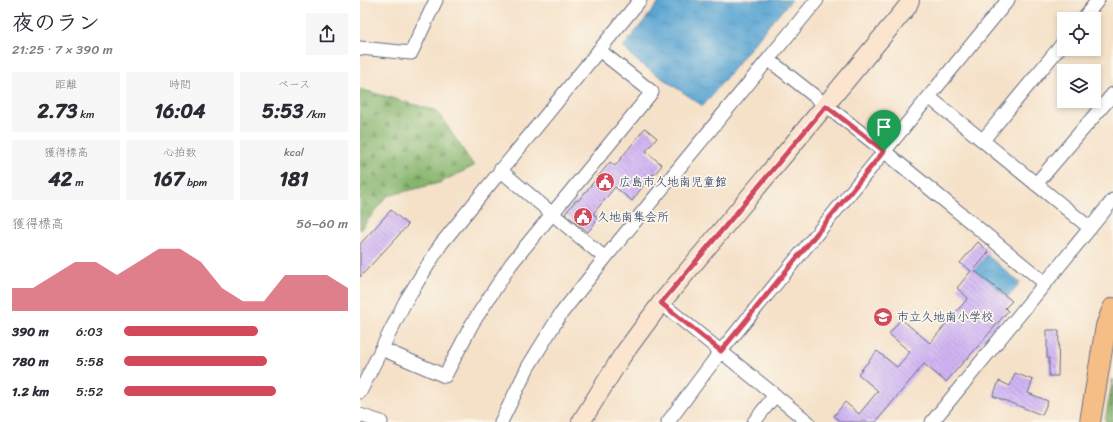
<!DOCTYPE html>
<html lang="ja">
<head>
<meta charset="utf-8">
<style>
	:root { --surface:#fff; --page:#f7f7f7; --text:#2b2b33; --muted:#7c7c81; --accent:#d1495b }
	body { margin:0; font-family:Sriracha,"Klee One",sans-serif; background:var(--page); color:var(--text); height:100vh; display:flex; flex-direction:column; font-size:15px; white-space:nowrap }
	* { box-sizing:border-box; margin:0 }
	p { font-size:13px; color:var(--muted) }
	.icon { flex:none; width:22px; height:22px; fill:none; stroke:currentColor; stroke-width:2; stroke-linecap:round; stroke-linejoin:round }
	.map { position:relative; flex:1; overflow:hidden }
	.panel { display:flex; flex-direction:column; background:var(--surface); width:360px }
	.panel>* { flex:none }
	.controls { position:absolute; left:697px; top:12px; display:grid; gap:8px }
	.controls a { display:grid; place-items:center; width:44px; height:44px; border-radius:0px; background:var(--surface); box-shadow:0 2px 6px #0003; font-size:20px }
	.pin { position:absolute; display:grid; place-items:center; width:34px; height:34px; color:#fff; margin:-41px -17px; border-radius:50% 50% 50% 0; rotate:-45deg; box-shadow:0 0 4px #0007 }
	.pin .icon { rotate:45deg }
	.round { display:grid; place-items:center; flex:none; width:42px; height:42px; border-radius:0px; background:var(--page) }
	.overview { display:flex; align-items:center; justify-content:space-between; height:68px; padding:0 12px }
	h1 { font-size:22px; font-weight:800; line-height:30px }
	.metrics { display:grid; grid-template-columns:repeat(3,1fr); gap:6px; height:68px; padding:4px 12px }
	.metrics div { display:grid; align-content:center; border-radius:0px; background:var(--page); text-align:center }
	.metrics b { font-size:20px; font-weight:800 }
	.metrics small { font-size:11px; font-weight:400 }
	.metrics p { font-size:11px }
	.chart { height:112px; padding:8px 12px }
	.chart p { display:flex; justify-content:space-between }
	.chart svg { width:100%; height:72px; margin-top:4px; fill:var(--accent); opacity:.7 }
	ul { padding:0 12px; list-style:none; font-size:13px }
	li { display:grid; grid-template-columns:64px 48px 1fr; align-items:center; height:30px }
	li i { height:10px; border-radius:5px; background:var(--accent) }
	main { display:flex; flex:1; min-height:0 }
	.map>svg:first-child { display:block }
	.forest { fill:url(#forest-firs); stroke:#517266 }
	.water { fill:url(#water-ripples); stroke:#3a6a98 }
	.building { fill:url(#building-back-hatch) }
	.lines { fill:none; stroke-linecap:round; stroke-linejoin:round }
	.street-casing { stroke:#676d83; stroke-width:15 }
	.secondary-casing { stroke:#676d83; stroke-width:20 }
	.primary-casing { stroke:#676d83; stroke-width:22 }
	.street { stroke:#fff; stroke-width:13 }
	.secondary { stroke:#fbe5cf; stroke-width:18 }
	.primary { stroke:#f6be87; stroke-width:20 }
	.route-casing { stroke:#fff; stroke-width:8 }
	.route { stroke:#d1495b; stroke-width:5 }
	.labels { text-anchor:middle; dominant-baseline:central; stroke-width:3.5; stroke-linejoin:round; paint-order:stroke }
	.poi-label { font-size:12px; fill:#1b2f5e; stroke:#fbf7ec; text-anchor:start }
</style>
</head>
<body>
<main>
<section class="panel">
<div class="overview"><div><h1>夜のラン</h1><p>21:25 · 7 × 390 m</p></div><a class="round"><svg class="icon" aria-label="share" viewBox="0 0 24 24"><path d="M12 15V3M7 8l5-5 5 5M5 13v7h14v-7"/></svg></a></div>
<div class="metrics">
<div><p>距離</p><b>2.73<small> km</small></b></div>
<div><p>時間</p><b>16:04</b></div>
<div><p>ペース</p><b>5:53<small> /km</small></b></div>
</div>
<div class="metrics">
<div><p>獲得標高</p><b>42<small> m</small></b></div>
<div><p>心拍数</p><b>167<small> bpm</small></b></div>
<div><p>kcal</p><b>181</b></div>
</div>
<div class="chart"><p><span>獲得標高</span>56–60 m</p>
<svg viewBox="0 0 160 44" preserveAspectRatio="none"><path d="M0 44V30L10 30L20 22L30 14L40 14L50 22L60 14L70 6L80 6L90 14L100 30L110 38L120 38L130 22L140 22L150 22L160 30V44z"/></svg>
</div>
<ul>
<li><b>390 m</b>6:03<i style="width:60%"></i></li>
<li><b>780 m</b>5:58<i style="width:64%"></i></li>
<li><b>1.2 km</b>5:52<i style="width:68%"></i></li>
</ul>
</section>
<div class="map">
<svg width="753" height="422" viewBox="0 0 753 422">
	<defs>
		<pattern id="forest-firs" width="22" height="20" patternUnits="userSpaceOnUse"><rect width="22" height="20" fill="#87b56d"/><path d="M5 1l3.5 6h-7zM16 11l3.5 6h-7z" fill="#6e945d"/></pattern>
		<pattern id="water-ripples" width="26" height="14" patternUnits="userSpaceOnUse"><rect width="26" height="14" fill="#5aa5d2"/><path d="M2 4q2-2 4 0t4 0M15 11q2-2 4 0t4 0" fill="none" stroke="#4a87ae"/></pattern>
		<pattern id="building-back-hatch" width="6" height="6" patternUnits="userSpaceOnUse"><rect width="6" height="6" fill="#d1b5f4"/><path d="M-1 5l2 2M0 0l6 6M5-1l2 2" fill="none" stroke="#a994c9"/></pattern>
	</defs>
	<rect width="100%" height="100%" fill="#fbf7ec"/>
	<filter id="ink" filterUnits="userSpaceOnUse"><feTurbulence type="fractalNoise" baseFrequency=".025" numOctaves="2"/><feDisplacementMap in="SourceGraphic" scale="8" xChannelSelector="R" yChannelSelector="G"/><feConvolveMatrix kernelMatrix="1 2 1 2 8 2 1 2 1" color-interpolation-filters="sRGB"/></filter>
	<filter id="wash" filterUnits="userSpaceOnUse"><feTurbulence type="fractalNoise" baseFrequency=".012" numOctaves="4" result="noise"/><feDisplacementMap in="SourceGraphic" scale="16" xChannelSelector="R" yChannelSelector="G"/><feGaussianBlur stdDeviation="0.9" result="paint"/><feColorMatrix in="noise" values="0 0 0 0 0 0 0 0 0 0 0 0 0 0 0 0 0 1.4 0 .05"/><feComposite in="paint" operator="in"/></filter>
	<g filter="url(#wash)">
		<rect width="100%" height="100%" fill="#f5e1c8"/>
		<g class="forest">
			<path d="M 0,89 L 77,111 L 114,166 L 79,183 L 27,196 L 0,230 Z"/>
			<path d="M 753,379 L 753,422 L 745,422 Z"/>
		</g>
		<g class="water">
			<path d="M 301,0 L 432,0 L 413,20 L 343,106 L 277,61 L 263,47 Z"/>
			<path d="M 627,255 L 660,283 L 648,297 L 614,270 Z"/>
		</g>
		<g id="blocks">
			<g class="building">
				<path d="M 285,128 L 297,138 L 286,151 L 302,165 L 293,176 L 292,174 L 272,201 L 255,187 L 233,214 L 239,218 L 228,232 L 205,214 L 216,200 L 218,201 L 250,162 L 255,166 Z"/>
				<path d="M 31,210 L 48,225 L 0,277 L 0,244 Z"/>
				<path d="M 618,242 L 629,252 L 614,270 L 652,301 L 645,308 L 648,311 L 608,358 L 607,358 L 586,382 L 564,364 L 516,422 L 481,422 L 474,416 L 485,402 L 499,414 L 518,391 L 498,374 L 517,351 L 537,367 L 550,352 L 529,334 L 541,319 L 570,343 L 608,298 L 597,288 L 611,271 L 600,263 Z"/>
				<path d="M 687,330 L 699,330 L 698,376 L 689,376 L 689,358 L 687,358 Z"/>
				<path d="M 655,373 L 673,380 L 668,393 L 688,401 L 682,415 L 633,396 L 639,381 L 650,386 Z"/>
			</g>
		</g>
	</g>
	<g filter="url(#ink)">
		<use href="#blocks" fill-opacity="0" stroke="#676d83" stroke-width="1"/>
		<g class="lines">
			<defs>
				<g id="street">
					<path d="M 723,19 L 738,0"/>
					<path d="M 0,48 L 51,53 L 76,0"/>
					<path d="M 409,60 L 524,151 L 685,283"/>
					<path d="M 569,97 L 730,228"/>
					<path d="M 623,140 L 704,42"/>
					<path d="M 140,170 L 245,258"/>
					<path d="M 676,184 L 753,94"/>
					<path d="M 301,303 L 448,422"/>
					<path d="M 22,349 L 85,376 L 112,324 L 151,264 L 292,92 L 239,50"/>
					<path d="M 0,392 L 45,302 L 81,244 L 280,0"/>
					<path d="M 0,415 L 21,422"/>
					<path d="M 141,422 L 168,367 L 200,315 L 245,258 L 457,0"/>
					<path d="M 308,422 L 361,351 L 648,0"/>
					<path d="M 394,422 L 415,395"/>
					<path d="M 572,422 L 753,200"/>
				</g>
				<path id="secondary" d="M 221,422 L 262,356 L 301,303 L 547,7 L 550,0"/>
				<path id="primary" d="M 730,422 L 746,326 L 753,308"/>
			</defs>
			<use href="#street" class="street-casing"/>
			<use href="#secondary" class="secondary-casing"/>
			<use href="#primary" class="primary-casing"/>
			<use href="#street" class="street"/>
			<use href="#secondary" class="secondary"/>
			<use href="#primary" class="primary"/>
		</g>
	</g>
	<g class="lines" filter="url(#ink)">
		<defs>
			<path id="route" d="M 466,106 L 524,151 L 361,351 L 301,303 Z"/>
		</defs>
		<use href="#route" class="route-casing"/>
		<use href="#route" class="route"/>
	</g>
	<defs>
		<symbol id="civic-disc" viewBox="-11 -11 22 22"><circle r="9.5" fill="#d1495b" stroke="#fbf7ec"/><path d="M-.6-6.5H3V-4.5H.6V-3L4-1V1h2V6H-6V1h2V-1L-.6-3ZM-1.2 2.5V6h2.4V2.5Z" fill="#fff"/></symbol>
		<symbol id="school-disc" viewBox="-11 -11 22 22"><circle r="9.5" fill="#d1495b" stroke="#fbf7ec"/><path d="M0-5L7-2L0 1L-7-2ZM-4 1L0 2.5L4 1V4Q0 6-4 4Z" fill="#fff"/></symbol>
	</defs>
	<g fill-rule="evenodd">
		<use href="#civic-disc" x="234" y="171" width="22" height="22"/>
		<use href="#civic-disc" x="212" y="206" width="22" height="22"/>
		<use href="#school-disc" x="512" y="306" width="22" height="22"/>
	</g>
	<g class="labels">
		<g class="poi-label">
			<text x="259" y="182">広島市久地南児童館</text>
			<text x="237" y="217">久地南集会所</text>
			<text x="537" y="317">市立久地南小学校</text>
		</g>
	</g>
</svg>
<div class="controls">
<a><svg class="icon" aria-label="locate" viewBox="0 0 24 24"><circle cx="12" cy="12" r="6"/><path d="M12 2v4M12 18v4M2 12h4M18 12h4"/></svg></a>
<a><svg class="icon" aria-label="layers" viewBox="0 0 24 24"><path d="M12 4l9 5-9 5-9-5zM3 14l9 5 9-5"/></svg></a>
</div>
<div class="pin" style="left:524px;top:151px;background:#1e9e55"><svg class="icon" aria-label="arrive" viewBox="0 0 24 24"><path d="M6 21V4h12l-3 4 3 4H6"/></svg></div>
</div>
</main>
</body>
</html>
